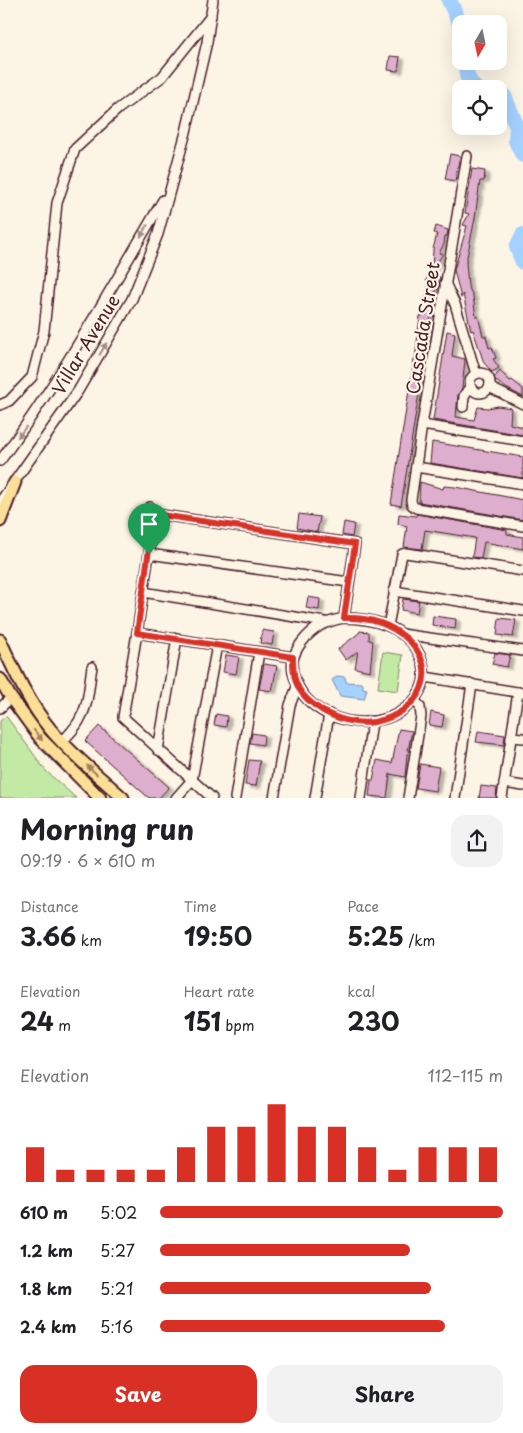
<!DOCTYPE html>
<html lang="en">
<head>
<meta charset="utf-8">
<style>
	:root { --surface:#fff; --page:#f2f2f2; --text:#202124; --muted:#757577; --accent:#d93025 }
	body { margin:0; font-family:"Playpen Sans",sans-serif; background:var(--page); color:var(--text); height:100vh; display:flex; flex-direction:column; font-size:19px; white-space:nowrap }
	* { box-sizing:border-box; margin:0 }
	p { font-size:16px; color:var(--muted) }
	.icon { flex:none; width:28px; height:28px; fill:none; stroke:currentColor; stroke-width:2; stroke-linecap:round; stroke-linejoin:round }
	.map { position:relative; height:798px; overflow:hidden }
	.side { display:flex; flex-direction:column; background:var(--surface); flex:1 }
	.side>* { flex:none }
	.needle { width:32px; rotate:189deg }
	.controls { position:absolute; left:452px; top:15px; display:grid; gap:10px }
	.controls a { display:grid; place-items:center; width:55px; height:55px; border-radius:10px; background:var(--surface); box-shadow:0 5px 20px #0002; font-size:25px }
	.pin { position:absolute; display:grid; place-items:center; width:42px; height:42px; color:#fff; margin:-51px -21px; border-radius:50% 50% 50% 0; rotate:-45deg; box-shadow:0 0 5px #0007 }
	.pin .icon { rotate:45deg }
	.round { display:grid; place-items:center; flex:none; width:52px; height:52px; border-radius:15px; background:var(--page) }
	.overview { display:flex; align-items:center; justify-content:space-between; height:85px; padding:0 20px }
	h1 { font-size:28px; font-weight:700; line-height:38px }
	.stats { display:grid; grid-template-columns:repeat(3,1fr); gap:8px; height:85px; padding:5px 20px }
	.stats div { display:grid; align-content:center }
	.stats b { font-size:25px; font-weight:700 }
	.stats small { font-size:14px; font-weight:400 }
	.stats p { font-size:14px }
	.chart { height:140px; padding:10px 20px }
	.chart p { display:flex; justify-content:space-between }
	.chart svg { width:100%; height:90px; margin-top:5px; stroke:var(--accent); stroke-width:6 }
	.action { display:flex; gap:10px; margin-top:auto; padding:10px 20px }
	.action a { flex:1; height:58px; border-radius:15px; background:var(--accent); color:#fff; font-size:20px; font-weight:700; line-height:58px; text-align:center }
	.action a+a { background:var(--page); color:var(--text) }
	ul { padding:0 20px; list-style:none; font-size:16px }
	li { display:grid; grid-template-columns:80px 60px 1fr; align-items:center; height:38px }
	li i { height:12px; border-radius:6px; background:var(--accent) }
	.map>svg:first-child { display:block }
	.green { fill:#c2eaa5; stroke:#868468 }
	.water { fill:#a4d1ff; stroke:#808aaa }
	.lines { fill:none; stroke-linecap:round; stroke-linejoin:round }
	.river { stroke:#a4d1ff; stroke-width:16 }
	.building { fill:#deaece; stroke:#4a1f2b; filter:url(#shadow) }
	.minor-casing { stroke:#4a1f2b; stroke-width:12 }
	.major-casing { stroke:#4a1f2b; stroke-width:15 }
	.minor { stroke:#fcf5e5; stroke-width:9 }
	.major { stroke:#fbdf96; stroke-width:11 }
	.oneway { fill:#a38a88 }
	.oneway2 { fill:#a27f60 }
	.route-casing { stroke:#fff; stroke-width:10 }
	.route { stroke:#d93025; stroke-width:6 }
	.labels { text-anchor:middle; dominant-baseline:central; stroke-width:4.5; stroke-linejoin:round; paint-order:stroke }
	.street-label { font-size:18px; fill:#4a1f2b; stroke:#fcf5e5 }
</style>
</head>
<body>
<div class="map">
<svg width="523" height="798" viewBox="0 0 523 798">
	<defs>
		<filter id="shadow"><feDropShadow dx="4.5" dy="2.5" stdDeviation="1" flood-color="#0004"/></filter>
	</defs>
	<rect width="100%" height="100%" fill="#fcf5e5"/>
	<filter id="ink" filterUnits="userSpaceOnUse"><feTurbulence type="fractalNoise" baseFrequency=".02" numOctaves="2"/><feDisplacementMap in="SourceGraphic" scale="10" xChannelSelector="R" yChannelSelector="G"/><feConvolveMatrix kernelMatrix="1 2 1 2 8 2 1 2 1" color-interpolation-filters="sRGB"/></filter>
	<g filter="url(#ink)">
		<g class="green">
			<path d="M 383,652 L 403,655 L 398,691 L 378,688 Z"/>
			<path d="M 6,716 L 46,771 L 76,798 L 0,798 L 0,721 Z"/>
		</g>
		<path class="water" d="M 338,676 L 345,677 L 346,682 L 363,683 L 363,688 L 367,689 L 364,699 L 340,696 L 332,680 Z"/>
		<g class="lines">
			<g class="river">
				<path d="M 449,0 L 461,26"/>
				<path d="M 467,61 C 465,73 467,81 476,89"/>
				<path d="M 499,96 L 504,96 L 517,127 L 516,141 L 523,155"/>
				<path d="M 523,235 L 517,247 L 523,262"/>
			</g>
		</g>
		<g class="building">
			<path d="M 390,56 L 400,57 L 398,71 L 388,70 Z"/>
			<path d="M 450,154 L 460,156 L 455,181 L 445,179 Z"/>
			<path d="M 472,169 L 485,171 L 484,181 L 480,181 L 475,218 L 466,262 L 468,286 L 473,296 L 476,317 L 478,316 L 483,336 L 486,336 L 489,348 L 492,347 L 496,358 L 493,359 L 499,368 L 492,372 L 484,363 L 473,330 L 471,331 L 463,294 L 461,298 L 454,270 L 467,226 L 463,225 L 469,214 L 465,213 Z"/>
			<path d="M 436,226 L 448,230 L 447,236 L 445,236 L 444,244 L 439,253 L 443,254 L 432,270 L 433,249 L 437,234 L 434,233 Z"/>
			<path d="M 429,273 L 440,277 L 437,290 L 428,304 L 433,305 L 401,506 L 391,504 L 414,359 L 415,360 L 420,316 L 422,316 L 429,282 L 426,281 Z"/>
			<path d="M 447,331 L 455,333 L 452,356 L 465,359 L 465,360 L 462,388 L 458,395 L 456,417 L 474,420 L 478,407 L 488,408 L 498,406 L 511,408 L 510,424 L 523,427 L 523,435 L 433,420 Z"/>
			<path d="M 500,371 L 510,381 L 512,380 L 523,389 L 523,397 L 506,388 L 493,379 Z"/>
			<path d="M 432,442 L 523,457 L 523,478 L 430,463 Z"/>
			<path d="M 420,482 L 443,489 L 444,486 L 455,487 L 523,500 L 523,520 L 419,502 Z"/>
			<path d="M 299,514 L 320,517 L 317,532 L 297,528 Z"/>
			<path d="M 399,514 L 416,516 L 417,514 L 507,530 L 507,534 L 523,537 L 523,549 L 484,542 L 481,558 L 472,557 L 475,538 L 425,530 L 422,549 L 404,547 L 407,526 L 398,524 Z"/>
			<path d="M 344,522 L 354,524 L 352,537 L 342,535 Z"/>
			<path d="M 308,597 L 320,599 L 319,610 L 306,608 Z"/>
			<path d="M 403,599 L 419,601 L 417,613 L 401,610 Z"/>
			<path d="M 433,616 L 456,619 L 455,629 L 432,625 Z"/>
			<path d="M 499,618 L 516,620 L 513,637 L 497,635 Z"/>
			<path d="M 262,630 L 274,632 L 272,645 L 260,643 Z"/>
			<path d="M 360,631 L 369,632 L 369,640 L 373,641 L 370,671 L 355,668 L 358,651 L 346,660 L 338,649 L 359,633 Z"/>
			<path d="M 495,653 L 510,655 L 507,667 L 492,664 Z"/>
			<path d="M 226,655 L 239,657 L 236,674 L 223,672 Z"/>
			<path d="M 264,664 L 277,666 L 272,691 L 259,689 Z"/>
			<path d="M 431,712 L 444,715 L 442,727 L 429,725 Z"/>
			<path d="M 216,714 L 227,716 L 226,727 L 214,725 Z"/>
			<path d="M 99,726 L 169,787 L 159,798 L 149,798 L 85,741 Z"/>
			<path d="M 399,729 L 412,731 L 407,755 L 405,777 L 390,774 L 387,798 L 369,796 L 371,780 L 373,780 L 377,760 L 392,763 Z"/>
			<path d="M 478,731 L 505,735 L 504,745 L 476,742 Z"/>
			<path d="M 252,733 L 264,735 L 263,745 L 250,743 Z"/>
			<path d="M 249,760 L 260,761 L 256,786 L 245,785 Z"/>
			<path d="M 420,764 L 439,767 L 435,791 L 416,788 Z"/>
			<path d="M 481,786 L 497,788 L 496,798 L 479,798 Z"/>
		</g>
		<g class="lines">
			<defs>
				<g id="minor">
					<path d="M 467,156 L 422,425 L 411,500 L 412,505 L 416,508 L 523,526"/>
					<path d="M 445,283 L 455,304 L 476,374"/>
					<circle cx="480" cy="383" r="10"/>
					<path d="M 489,387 L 523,404"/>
					<path d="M 0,405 L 9,401 L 32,377 L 44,331 L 57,203 L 75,149 L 118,109 L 162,77 L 211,16"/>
					<path d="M 463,407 L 464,396 L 470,387"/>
					<path d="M 422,425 L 523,441"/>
					<path d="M 0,461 C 61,379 111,288 163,200"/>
					<path d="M 416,467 L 523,484"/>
					<path d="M 0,502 L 78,391 L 132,299 L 158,234 L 186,132 L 207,42 L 213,0"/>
					<path d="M 150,507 L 155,514 L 137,633 L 123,717 L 212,798"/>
					<path d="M 155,514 L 355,544 L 344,618"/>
					<path d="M 149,554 L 349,582"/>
					<path d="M 394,591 L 523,611"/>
					<path d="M 143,592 L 325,622"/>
					<path d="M 344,618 C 359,618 374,620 388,626 C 416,638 435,668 417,696 C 411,706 396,716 384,719 C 349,729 305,713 294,676 C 290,663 294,652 302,642 C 315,626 325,622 344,618 Z"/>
					<path d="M 388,626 L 402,554 L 406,553 L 523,571"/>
					<path d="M 137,633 L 293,657"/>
					<path d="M 401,634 L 523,651"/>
					<path d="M 425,677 L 523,693"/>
					<path d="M 0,708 L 11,698"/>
					<path d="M 511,737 L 523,738"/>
					<path d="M 62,742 C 69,734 77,727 81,717 C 89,703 89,684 92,667"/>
					<path d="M 158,750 L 177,638"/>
					<path d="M 504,783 L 523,786"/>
					<path d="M 176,798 L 192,780 L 217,645"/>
					<path d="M 235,798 L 259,652"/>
					<path d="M 274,798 L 290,705 L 297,687"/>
					<path d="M 315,798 L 329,714"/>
					<path d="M 361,798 L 372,722"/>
					<path d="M 408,798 L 421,716 L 420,707 L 415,700"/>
					<path d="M 455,798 L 472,684"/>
					<path d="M 502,798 L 518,692"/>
				</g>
				<g id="major">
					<path d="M 0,521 L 15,482"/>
					<path d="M 0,640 C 14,670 29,704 51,730 C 72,755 99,776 123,798"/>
					<path d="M 0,679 L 11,698 L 41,739 L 100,798"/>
				</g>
			</defs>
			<use href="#minor" class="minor-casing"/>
			<use href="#major" class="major-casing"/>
			<use href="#minor" class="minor"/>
			<use href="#major" class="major"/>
		</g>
		<defs><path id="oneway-solid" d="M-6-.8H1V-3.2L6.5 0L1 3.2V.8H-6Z" transform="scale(1.25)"/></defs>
		<g class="oneway">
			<use href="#oneway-solid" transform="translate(144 231) rotate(121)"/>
			<use href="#oneway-solid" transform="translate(103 349) rotate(-59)"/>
			<use href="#oneway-solid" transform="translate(22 432) rotate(127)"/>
		</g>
		<g class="oneway2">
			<use href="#oneway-solid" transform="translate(38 735) rotate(52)"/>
			<use href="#oneway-solid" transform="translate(92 770) rotate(-138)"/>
		</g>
	</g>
	<g class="lines" filter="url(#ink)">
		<defs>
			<path id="route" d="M 154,514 L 355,544 L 344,618 C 366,617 387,622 405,637 C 444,670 419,714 374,722 C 357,725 337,719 323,711 C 300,697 292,684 293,657 L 137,633 Z"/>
		</defs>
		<use href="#route" class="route-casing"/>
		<use href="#route" class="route"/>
	</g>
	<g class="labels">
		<g class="street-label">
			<text transform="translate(422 328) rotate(-81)">Cascada Street</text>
			<text transform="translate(85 344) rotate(-59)">Villar Avenue</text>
		</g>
	</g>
</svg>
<div class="controls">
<a><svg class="needle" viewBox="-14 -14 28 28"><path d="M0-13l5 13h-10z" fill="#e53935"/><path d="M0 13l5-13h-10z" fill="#757577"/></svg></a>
<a><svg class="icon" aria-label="locate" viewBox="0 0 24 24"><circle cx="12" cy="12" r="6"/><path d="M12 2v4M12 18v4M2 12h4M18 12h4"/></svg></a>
</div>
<div class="pin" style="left:149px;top:554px;background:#1e9e55"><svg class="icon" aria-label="arrive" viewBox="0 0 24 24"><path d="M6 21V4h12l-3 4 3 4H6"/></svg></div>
</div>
<section class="side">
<div class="overview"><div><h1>Morning run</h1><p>09:19 · 6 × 610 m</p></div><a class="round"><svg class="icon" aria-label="share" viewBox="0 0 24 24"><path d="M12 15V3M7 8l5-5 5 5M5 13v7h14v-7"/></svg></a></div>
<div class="stats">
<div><p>Distance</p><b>3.66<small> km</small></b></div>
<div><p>Time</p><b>19:50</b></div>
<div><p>Pace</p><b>5:25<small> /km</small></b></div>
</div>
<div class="stats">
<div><p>Elevation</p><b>24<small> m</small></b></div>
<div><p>Heart rate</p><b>151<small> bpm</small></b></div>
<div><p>kcal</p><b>230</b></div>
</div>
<div class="chart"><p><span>Elevation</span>112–115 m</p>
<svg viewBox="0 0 160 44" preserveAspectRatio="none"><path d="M5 44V27M15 44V38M25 44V38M35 44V38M45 44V38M55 44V27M65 44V17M75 44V17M85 44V6M95 44V17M105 44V17M115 44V27M125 44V38M135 44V27M145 44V27M155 44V27"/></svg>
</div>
<ul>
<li><b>610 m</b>5:02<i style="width:100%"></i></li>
<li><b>1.2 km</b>5:27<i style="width:73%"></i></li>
<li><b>1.8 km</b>5:21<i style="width:79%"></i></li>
<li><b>2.4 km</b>5:16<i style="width:83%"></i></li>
</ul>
<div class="action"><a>Save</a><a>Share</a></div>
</section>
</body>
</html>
